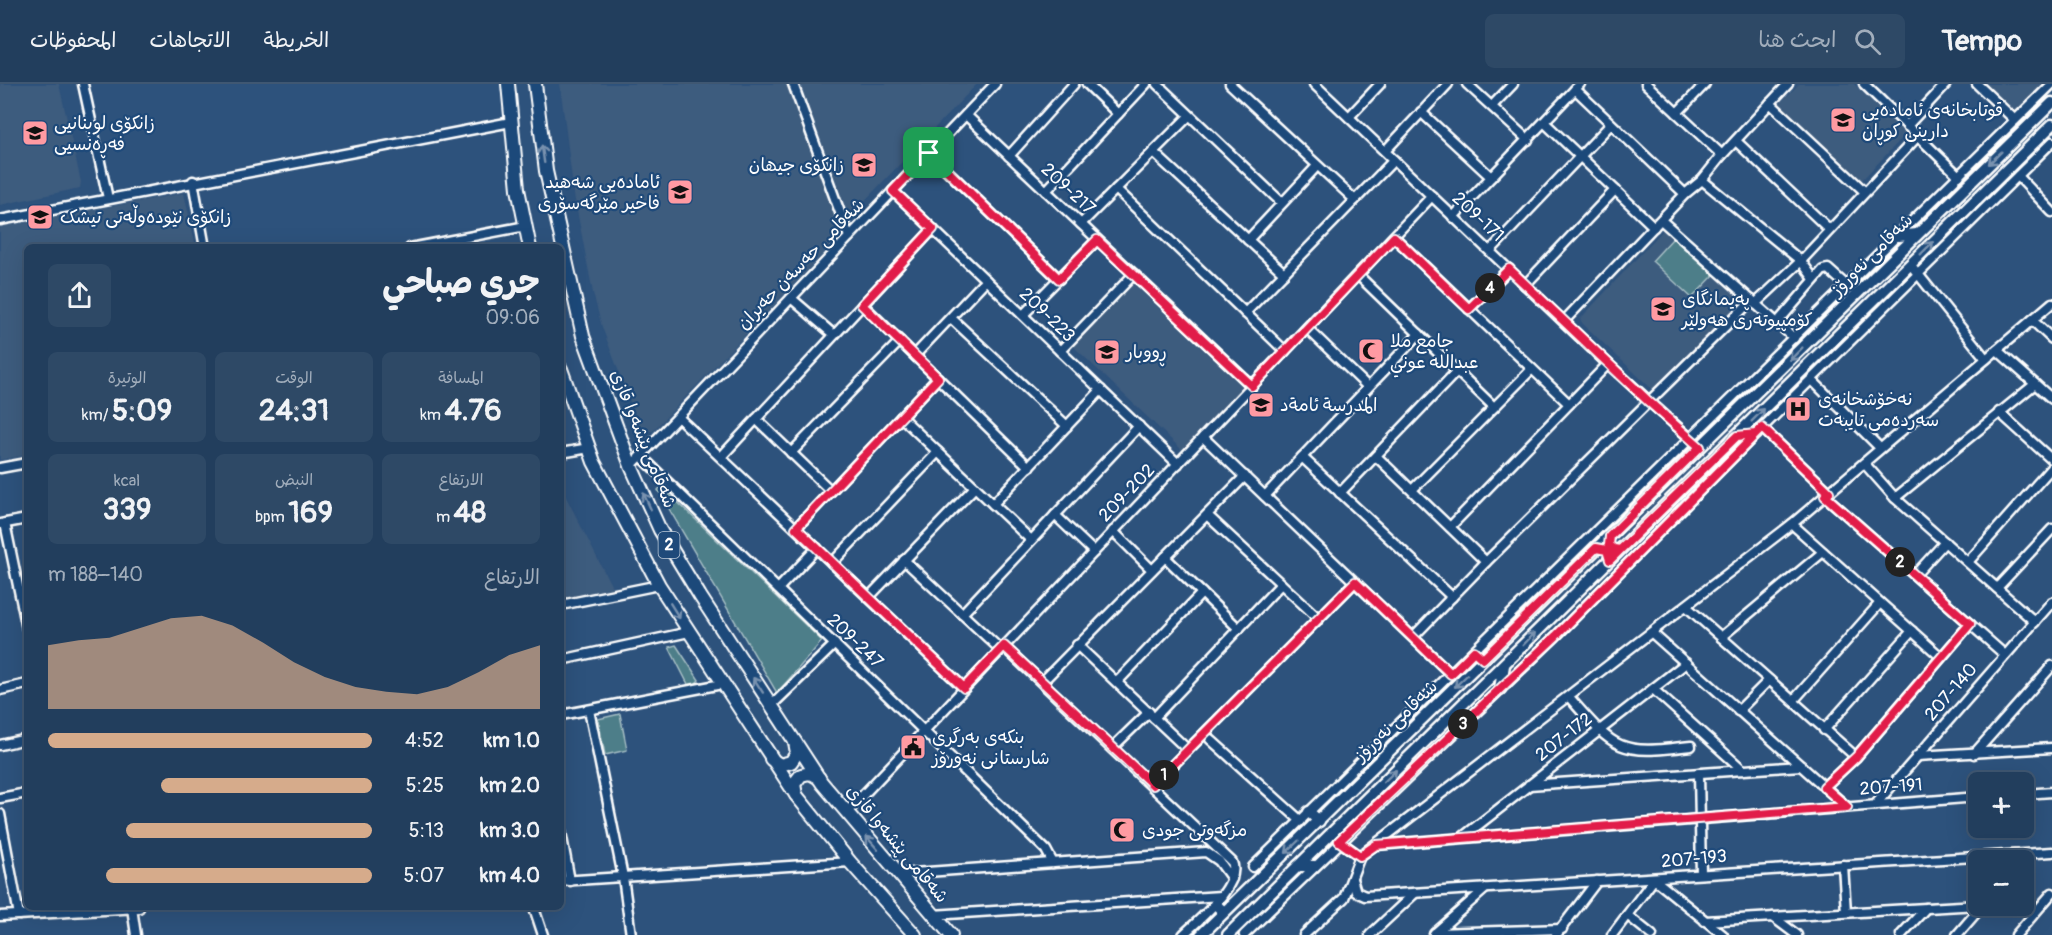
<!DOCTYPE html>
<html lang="ar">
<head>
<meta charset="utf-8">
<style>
	:root { --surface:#223e5d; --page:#2e4966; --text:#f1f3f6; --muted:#a2aebc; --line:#3f5772; --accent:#d6ab8b }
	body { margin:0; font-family:Pangolin,"Playpen Sans Arabic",sans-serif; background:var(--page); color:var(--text); direction:rtl; height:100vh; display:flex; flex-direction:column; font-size:22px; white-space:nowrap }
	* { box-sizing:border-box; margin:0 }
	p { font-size:20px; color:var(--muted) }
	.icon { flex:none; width:33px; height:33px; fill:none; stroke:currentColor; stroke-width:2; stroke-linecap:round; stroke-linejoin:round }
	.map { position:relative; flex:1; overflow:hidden; direction:ltr }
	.side { position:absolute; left:24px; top:160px; width:540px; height:666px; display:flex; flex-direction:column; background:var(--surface); border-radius:9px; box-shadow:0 6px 24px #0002,0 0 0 2px var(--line); direction:rtl }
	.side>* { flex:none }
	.fabs { position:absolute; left:1968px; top:688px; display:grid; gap:12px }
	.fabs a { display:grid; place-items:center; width:66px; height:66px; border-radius:9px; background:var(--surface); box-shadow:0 6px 24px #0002,0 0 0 2px var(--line); font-size:30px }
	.pin { position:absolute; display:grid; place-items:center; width:51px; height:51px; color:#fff; margin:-26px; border-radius:12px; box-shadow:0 3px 9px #0006 }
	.km { position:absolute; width:30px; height:30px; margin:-15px; border-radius:50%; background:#222; color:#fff; font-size:16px; line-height:30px; text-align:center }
	.round { display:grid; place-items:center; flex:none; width:63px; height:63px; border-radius:9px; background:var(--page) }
	.headline { display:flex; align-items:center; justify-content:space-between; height:102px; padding:0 24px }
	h1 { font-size:33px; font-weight:700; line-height:45px }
	.figures { display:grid; grid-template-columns:repeat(3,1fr); gap:9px; height:102px; padding:6px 24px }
	.figures div { display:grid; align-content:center; border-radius:9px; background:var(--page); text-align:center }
	.figures b { font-size:30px; font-weight:700 }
	.figures small { font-size:16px; font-weight:400 }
	.figures p { font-size:16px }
	.chart { height:168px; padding:12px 24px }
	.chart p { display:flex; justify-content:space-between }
	.chart svg { width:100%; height:108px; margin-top:6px; fill:var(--accent); opacity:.7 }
	ul { padding:0 24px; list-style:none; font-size:20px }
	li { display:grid; grid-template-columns:96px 72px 1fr; align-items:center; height:45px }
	li i { height:15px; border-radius:8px; background:var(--accent) }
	header { display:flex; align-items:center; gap:36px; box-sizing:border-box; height:84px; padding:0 30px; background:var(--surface); border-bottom:2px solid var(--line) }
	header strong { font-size:28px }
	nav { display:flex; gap:33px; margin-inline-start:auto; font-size:21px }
	.search { width:420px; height:54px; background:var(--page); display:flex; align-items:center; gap:15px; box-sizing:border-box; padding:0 21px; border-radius:9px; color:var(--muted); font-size:22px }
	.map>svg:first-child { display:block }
	.built { fill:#3d5b7e }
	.green { fill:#4d7e89; stroke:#a6bec4; stroke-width:1.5 }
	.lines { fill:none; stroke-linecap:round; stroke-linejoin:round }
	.minor-casing { stroke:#fff; stroke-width:13 }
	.major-casing { stroke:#fff; stroke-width:15 }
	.highway-casing { stroke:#fff; stroke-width:16 }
	.minor { stroke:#1f4a7a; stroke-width:8 }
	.major { stroke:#1f4a7a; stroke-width:10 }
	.highway { stroke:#1f4a7a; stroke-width:12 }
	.oneway { stroke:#7992af }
	.route-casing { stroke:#fff; stroke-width:12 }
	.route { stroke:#e11d48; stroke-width:8 }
	.labels { text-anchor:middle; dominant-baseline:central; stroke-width:4.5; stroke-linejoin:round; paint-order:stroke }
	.shield { fill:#1f4a7a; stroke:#bcc9d7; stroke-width:1.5 }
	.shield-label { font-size:16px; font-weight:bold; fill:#fff }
	.poi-label { font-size:18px; fill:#fff; stroke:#1f4a7a; text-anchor:start }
	.street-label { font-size:18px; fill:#fff; stroke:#1f4a7a }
</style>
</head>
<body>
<header>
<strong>Tempo</strong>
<div class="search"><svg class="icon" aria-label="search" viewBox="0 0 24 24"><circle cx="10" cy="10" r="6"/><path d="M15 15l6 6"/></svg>ابحث هنا</div>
<nav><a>الخريطة</a><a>الاتجاهات</a><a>المحفوظات</a></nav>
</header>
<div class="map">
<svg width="2052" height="851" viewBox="0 0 2052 851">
	<rect width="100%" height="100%" fill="#2d527c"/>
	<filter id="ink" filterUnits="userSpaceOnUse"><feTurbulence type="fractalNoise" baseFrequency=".0167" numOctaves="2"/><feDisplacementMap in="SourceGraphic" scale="12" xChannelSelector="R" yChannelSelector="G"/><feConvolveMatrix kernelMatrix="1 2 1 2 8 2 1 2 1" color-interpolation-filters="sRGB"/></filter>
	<g filter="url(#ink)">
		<g class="built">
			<path d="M 0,0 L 59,0 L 81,98 L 80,104 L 0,121 Z"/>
			<path d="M 560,0 L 790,0 L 845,147 L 653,347 L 643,347 L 640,344 L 602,243 L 593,209 L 574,111 Z"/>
			<path d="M 800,0 L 977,0 L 849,133 Z"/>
			<path d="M 1799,0 L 1854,0 L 1906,50 L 1860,98 L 1778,21 Z"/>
			<path d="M 1981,0 L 2052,0 L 2017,35 Z"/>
			<path d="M 184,109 L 196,163 L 27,164 L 27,371 L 0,376 L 0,143 Z"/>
			<path d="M 1665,144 L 1746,217 L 1653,306 L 1583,240 L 1580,235 Z"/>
			<path d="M 1137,196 L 1246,300 L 1183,367 L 1073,262 Z"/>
			<path d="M 561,403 L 614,507 L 561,518 Z"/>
		</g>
		<g class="green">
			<path d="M 1673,154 L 1714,191 L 1692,214 L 1652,177 Z"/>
			<path d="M 660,404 L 666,407 L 822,557 L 777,609 L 658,406 Z"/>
			<path d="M 676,561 L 699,596 L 695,600 L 689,602 L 669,563 Z"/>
			<path d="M 620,630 L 627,666 L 605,671 L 598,635 Z"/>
		</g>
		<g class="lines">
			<defs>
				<g id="minor">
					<path d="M 83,0 L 107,110"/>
					<path d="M 793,0 L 849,153"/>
					<path d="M 1087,0 L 1118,30"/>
					<path d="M 1157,0 L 1281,118"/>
					<path d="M 1230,0 L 1355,116"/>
					<path d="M 1314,0 L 1608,280 L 1700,363"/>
					<path d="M 1467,0 L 1528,56"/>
					<path d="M 1646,0 L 1722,71"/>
					<path d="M 1864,0 L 1959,92"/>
					<path d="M 1977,0 L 2015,36"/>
					<path d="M 1575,5 L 1685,110"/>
					<path d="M 1770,19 L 1864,107"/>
					<path d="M 1492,22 L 1513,0"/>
					<path d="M 1421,28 L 1491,93"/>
					<path d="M 1677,29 L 1705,0"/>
					<path d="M 966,31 L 1252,302"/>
					<path d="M 1349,33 L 1380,0"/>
					<path d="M 1544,38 L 1654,143"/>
					<path d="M 1907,42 L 1946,0"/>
					<path d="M 1736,57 L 1829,145"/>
					<path d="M 1385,67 L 1448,0"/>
					<path d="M 1153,68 L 1284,189"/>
					<path d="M 929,69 L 1059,195"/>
					<path d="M 1009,72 L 1074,0"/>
					<path d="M 2018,92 L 2052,128"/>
					<path d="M 1702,96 L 1801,177 L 1814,195"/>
					<path d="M 193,97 L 205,164"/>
					<path d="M 1116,105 L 1285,267"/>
					<path d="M 893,107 L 1178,380"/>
					<path d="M 1046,107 L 1146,0"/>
					<path d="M 1453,133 L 1580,0"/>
					<path d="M 0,136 L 511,38"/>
					<path d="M 1661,136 L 1794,254"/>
					<path d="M 1081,140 L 1189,32"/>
					<path d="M 1394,153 L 1569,320"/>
					<path d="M 1248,156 L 1317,82"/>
					<path d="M 410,164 L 526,142"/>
					<path d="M 1490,167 L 1611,40"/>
					<path d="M 1910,180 L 1986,275"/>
					<path d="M 1358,191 L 1494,323"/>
					<path d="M 1525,201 L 1615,106"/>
					<path d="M 791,214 L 834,251"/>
					<path d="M 1755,220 L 1801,177 L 1918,52"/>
					<path d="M 863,221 L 1029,383"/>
					<path d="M 1469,225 L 1509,185"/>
					<path d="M 1245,229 L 1394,76"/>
					<path d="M 1023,231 L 1097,156"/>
					<path d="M 951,234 L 1067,342"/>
					<path d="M 2032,236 L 2052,255"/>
					<path d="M 1564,237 L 1685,110 L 1702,96 L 1722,71 L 1788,0"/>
					<path d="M 1777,239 L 1823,186 L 1828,185 L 1847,202"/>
					<path d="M 1307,244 L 1368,303"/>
					<path d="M 1997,266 L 2052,315"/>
					<path d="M 1060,267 L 1134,190"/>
					<path d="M 915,271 L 986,196"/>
					<path d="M 1812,296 L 1880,364"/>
					<path d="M 1999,328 L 2052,376"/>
					<path d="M 678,333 L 964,604"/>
					<path d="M 901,333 L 1031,456"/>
					<path d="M 756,335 L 831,407"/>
					<path d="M 1762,344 L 1829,408"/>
					<path d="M 1203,353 L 1451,590"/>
					<path d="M 561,369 L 589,364"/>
					<path d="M 791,369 L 900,257"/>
					<path d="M 641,372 L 1046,766 L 1053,779"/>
					<path d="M 1376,372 L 1486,478"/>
					<path d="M 721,373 L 933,145"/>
					<path d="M 1302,373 L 1452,513"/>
					<path d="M 1864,379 L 1895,414 L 2035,538"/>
					<path d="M 631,382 L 995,0"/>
					<path d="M 0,384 L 27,379"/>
					<path d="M 1412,406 L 1532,285"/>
					<path d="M 1340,409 L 1457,287"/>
					<path d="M 1265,412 L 1419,250"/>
					<path d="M 1825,412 L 2005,571"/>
					<path d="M 1895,414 L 2035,300"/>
					<path d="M 993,420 L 1101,306"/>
					<path d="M 1055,431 L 1094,468"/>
					<path d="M 1207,431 L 1319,535"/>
					<path d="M 5,439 L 27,545"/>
					<path d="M 1,440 L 27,435"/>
					<path d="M 1792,440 L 1941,573"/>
					<path d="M 1450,443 L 1608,280"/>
					<path d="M 796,444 L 938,294"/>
					<path d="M 1113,447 L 1152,486"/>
					<path d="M 1165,473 L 1239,545"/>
					<path d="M 904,476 L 1001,566"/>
					<path d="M 1968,478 L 2052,383"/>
					<path d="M 832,479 L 938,368"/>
					<path d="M 1915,491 L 1945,458"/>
					<path d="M 1997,504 L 2052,445"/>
					<path d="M 778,505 L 817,464"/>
					<path d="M 869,513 L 975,403"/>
					<path d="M 561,521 L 659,501"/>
					<path d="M 1686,522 L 1856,673"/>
					<path d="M 962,530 L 1139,342"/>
					<path d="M 1652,549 L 1847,723"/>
					<path d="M 1413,553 L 1486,478 L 1752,216"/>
					<path d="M 1721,553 L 1823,468"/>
					<path d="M 1077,561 L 1188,666"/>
					<path d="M 1004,563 L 1232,778 C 1242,802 1198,836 1183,851"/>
					<path d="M 561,576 L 689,548"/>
					<path d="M 1042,598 L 1245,392"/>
					<path d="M 1117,598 L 1202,509"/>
					<path d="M 1653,605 L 1743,686"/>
					<path d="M 0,606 L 27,600"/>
					<path d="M 1569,613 C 1616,667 1619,671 1691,662"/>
					<path d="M 1793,617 L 1880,519"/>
					<path d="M 771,622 L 835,560"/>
					<path d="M 589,626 L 623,793 L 631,851"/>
					<path d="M 1738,627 L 1769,596"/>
					<path d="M 561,631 L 722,600"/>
					<path d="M 1154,634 L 1281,500"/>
					<path d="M 1824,646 L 1912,547"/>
					<path d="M 1210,655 L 1301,737"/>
					<path d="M 0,661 L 27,655"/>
					<path d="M 1113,663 L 1149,628"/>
					<path d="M 1974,670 L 2052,582"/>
					<path d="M 1917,672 L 2052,664"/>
					<path d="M 1699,689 L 1701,790"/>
					<path d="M 1153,701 L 1355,498"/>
					<path d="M 1529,701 L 1801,682"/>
					<path d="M 1824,703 L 1856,673 L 1970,540"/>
					<path d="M 2024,710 L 2052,708"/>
					<path d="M 0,714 L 27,709"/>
					<path d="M 1875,721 L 2052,518"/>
					<path d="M 846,729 L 1432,112"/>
					<path d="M 0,730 L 19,831"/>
					<path d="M 561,748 L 570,797"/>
					<path d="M 1464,752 L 1686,579"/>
					<path d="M 1339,757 L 1360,772"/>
					<path d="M 1376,761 L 1978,713"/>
					<path d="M 1843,781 L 1846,828"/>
					<path d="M 1253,783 L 2052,0"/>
					<path d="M 899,790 L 1206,768 L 1219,777 L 1232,795"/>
					<path d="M 1352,795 L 1356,808 L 1365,812 L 2052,768"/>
					<path d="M 561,797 L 850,778"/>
					<path d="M 132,824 L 136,851"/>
					<path d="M 534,824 L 543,851"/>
					<path d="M 933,831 L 1221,812"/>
					<path d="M 1627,831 L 1652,851"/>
					<path d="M 0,832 L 139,824"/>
					<path d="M 1773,833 L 1797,851"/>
					<path d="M 1705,837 L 1978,821"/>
					<path d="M 1435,849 L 1562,845"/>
					<path d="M 1434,850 L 1485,805"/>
					<path d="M 1244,851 L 1556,552 L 1756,350 L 2052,58"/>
					<path d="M 1304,851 L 1344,814 L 1360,772 L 1792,440 L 2052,219"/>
					<path d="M 1370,851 L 1415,809"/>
					<path d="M 1556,851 L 1597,797"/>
					<path d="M 1612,851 L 1654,795 L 1723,851"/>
					<path d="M 1901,851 L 1926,824"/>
					<path d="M 1957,851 L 1982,822"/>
					<path d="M 2016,851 L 2052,809"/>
				</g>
				<g id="major">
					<path d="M 1899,152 L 1917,150"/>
					<path d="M 1737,352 L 1756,350"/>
					<path d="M 1500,605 L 1504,581"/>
					<path d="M 1309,728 L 1319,737"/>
					<path d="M 1298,782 L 1314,782"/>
					<path d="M 1215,820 L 1224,828"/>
					<path d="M 1201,851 L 2052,19"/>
					<path d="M 1228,851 L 2052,41"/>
				</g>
				<g id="highway">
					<path d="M 508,0 L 518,105 L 530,164"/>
					<path d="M 535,0 L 546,87 L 583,252 L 631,382 L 660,446 L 700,512 L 822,699 L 951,851"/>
					<path d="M 561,285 L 594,378 L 659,501 L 796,711 L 850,778 L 915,851"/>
					<path d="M 771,675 L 780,681 L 791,678 L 797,669 L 795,658"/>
					<path d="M 796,711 L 794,700 L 801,691 L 810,689 L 819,694"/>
				</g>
			</defs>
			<use href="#minor" class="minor-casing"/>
			<use href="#major" class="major-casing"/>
			<use href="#highway" class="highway-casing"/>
			<use href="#minor" class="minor"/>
			<use href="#major" class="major"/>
			<use href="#highway" class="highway"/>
		</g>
		<defs><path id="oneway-shaft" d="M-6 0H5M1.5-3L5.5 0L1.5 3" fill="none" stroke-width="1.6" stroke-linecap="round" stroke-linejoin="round" transform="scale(1.5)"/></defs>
		<g class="oneway">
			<use href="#oneway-shaft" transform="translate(543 70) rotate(-98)"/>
			<use href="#oneway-shaft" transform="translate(1995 74) rotate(136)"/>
			<use href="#oneway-shaft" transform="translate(1927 164) rotate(-45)"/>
			<use href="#oneway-shaft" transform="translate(1796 270) rotate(135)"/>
			<use href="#oneway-shaft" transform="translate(1758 331) rotate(-45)"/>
			<use href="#oneway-shaft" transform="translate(647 417) rotate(-115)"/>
			<use href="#oneway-shaft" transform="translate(675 527) rotate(58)"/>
			<use href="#oneway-shaft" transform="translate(1529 555) rotate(-46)"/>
			<use href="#oneway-shaft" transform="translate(1461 597) rotate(136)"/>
			<use href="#oneway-shaft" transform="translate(758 601) rotate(-123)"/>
			<use href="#oneway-shaft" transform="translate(1390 692) rotate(-44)"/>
			<use href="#oneway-shaft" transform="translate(872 759) rotate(-131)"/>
			<use href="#oneway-shaft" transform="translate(1292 763) rotate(136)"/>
		</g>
	</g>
	<g class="lines" filter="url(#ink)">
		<defs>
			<path id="route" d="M 929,69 L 893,107 L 933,145 L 862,221 L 938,294 L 796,444 L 964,604 L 1004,562 L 1153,701 L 1355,498 L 1451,590 L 1474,567 L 1483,575 L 1596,464 L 1607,466 L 1610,476 L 1620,466 L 1737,352 L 1756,350 L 1762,344 L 1829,408 L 1825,412 L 1970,540 L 1856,673 L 1824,703 L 1847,723 L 1376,761 L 1360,772 L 1339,757 L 1556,552 L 1756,350 L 1737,352 L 1620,466 L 1614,465 L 1609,461 L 1610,452 L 1700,363 L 1648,317 L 1509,185 L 1469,225 L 1394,153 L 1252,302 L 1097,156 L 1059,195 L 929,69"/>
		</defs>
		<use href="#route" class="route-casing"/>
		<use href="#route" class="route"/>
	</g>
	<defs>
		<symbol id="school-square" viewBox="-11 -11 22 22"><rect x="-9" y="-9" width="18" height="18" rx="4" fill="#ff9aa2" stroke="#1f4a7a"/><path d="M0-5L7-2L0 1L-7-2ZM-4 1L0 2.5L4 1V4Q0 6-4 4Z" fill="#111"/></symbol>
		<symbol id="university-square" viewBox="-11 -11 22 22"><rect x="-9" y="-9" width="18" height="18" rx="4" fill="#ff9aa2" stroke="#1f4a7a"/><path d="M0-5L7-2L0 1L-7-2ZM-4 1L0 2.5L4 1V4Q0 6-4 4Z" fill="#111"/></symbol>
		<symbol id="mosque-square" viewBox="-11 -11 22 22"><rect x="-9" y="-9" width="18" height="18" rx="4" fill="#ff9aa2" stroke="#1f4a7a"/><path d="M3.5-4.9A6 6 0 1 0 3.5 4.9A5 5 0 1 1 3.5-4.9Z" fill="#111"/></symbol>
		<symbol id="hospital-square" viewBox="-11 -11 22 22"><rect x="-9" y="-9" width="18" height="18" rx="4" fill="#ff9aa2" stroke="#1f4a7a"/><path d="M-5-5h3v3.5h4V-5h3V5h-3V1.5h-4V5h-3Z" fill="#111"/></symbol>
		<symbol id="civic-square" viewBox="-11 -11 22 22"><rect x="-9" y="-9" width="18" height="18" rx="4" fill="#ff9aa2" stroke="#1f4a7a"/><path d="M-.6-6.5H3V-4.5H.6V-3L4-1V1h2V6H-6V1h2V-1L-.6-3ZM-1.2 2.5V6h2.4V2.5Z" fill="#111"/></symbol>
	</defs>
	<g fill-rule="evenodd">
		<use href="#school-square" x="1828" y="21" width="30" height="30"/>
		<use href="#university-square" x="20" y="34" width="30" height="30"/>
		<use href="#university-square" x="849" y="66" width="30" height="30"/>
		<use href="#school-square" x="665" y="93" width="30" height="30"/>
		<use href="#university-square" x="25" y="118" width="30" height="30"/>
		<use href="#university-square" x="1648" y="210" width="30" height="30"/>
		<use href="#mosque-square" x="1356" y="252" width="30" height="30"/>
		<use href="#school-square" x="1092" y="253" width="30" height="30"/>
		<use href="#school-square" x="1246" y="306" width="30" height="30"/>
		<use href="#hospital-square" x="1783" y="310" width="30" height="30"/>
		<use href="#civic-square" x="898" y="648" width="30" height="30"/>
		<use href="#mosque-square" x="1107" y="731" width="30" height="30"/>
	</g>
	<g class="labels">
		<rect class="shield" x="658.5" y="448" width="21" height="26" rx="4.5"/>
		<g class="shield-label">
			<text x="669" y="461">2</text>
		</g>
		<g class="poi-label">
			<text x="1862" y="26">قوتابخانەی ئامادەیی<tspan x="1862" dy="21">دارینی کوڕان</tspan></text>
			<text x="54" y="39">زانکۆی لوبنانیی<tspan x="54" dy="21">فەڕەنسیی</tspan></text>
			<text x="844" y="81" text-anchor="end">زانکۆی جیھان</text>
			<text x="660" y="98" text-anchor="end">ئامادەیی شەهید<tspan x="660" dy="21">فاخیر مێرگەسۆری</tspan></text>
			<text x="60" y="133">زانکۆی نێودەوڵەتی تیشک</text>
			<text x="1682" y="215">پەیمانگای<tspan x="1682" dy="21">کۆمپیوتەری هەولێر</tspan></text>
			<text x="1390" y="257">جامع ملا<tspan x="1390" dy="21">عبدالله عوني</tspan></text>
			<text x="1126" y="268">ڕووبار</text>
			<text x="1818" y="315">نەخۆشخانەی<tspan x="1818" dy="21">سەردەمی تایبەت</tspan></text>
			<text x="1280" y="321">المدرسة ئامةد</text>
			<text x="932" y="653">بنکەی بەرگری<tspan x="932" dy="21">شارستانی نەورۆز</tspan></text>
			<text x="1142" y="746">مزگەوتی جودی</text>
		</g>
		<g class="street-label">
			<text transform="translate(1068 105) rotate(43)">209-217</text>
			<text transform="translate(1478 133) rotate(43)">209-171</text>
			<text transform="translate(1872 171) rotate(-45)">شەقامی نەورۆز</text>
			<text transform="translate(801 180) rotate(-46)">شەقامی حەسەن حەیران</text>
			<text transform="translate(1047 231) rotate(44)">209-223</text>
			<text transform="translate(643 355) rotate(68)">شەقامی پێشەوا قازی</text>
			<text transform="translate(1127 409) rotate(-46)">209-202</text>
			<text transform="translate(855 557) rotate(44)">209-247</text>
			<text transform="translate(1951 608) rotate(-49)">207-140</text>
			<text transform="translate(1396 637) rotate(-44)">شەقامی نەورۆز</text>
			<text transform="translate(1564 653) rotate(-38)">207-172</text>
			<text transform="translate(1891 703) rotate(-4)">207-191</text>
			<text transform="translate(897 760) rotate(50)">شەقامی پێشەوا قازی</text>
			<text transform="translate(1694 775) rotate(-5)">207-193</text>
		</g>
	</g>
</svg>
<div class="fabs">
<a>+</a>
<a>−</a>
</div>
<div class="pin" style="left:929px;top:69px;background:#1e9e55"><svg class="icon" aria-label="arrive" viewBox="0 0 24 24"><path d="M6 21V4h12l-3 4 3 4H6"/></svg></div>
<b class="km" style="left:1164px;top:691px">1</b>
<b class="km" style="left:1900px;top:478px">2</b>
<b class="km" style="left:1463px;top:640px">3</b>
<b class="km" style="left:1490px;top:204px">4</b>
<section class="side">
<div class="headline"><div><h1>جري صباحي</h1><p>09:06</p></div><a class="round"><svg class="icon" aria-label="share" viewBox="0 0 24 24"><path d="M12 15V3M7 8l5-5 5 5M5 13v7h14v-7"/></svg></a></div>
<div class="figures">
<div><p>المسافة</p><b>4.76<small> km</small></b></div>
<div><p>الوقت</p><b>24:31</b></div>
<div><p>الوتيرة</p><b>5:09<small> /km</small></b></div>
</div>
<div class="figures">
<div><p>الارتفاع</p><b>48<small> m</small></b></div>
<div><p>النبض</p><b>169<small> bpm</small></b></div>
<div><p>kcal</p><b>339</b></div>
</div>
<div class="chart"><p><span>الارتفاع</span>140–188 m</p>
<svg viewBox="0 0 160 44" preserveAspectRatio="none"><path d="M0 44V18L10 16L20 15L30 11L40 7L50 6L60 10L70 17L80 25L90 31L100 35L110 37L120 38L130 35L140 29L150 22L160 18V44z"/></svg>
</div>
<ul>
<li><b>1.0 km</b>4:52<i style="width:100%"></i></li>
<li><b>2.0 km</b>5:25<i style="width:65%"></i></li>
<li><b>3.0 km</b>5:13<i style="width:76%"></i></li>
<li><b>4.0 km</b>5:07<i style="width:82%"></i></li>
</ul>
</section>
</div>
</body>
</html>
